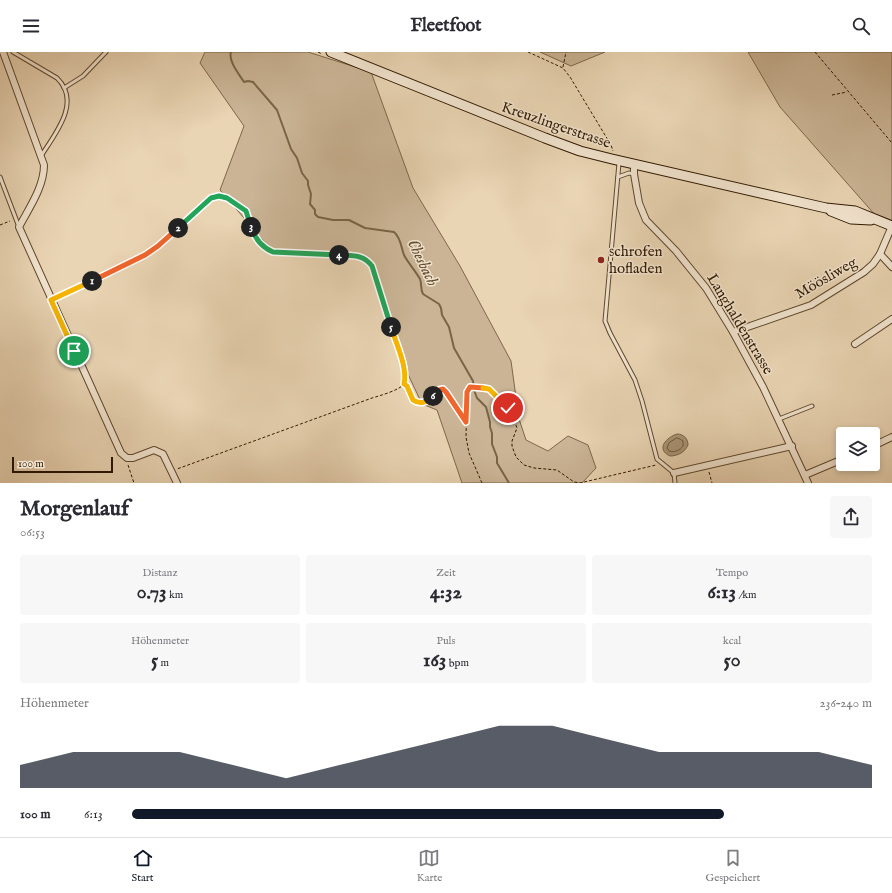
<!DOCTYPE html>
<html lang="de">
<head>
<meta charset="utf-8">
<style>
	:root { --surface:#fff; --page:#f7f7f7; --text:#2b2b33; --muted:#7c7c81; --line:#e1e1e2; --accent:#111827 }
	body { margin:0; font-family:"IM FELL English",serif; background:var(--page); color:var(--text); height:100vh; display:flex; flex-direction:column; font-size:15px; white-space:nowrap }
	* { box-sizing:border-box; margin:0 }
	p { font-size:13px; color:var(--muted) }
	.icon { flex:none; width:22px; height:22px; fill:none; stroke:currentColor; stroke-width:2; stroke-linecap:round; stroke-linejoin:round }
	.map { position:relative; height:431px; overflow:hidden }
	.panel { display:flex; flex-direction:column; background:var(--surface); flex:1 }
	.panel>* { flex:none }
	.buttons { position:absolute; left:836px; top:375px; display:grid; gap:8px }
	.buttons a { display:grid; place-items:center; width:44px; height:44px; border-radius:4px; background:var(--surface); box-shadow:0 2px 6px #0003; font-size:20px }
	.scale { position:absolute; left:12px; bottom:10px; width:101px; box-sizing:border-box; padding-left:4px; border:2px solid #311a00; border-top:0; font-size:11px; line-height:14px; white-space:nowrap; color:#311a00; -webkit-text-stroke:3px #f1e3ce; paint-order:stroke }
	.pin { position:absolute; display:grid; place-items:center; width:34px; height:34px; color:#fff; margin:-17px; border:2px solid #fff; border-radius:50%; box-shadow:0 1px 4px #0007 }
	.km { position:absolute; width:20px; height:20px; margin:-10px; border-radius:50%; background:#222; color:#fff; font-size:11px; line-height:20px; text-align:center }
	.round { display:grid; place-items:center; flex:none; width:42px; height:42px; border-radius:4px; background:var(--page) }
	.summary { display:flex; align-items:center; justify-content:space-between; height:68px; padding:0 20px }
	h1 { font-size:22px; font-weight:800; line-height:30px }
	.stats { display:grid; grid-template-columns:repeat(3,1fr); gap:6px; height:68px; padding:4px 20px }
	.stats div { display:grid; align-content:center; border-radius:4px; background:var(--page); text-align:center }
	.stats b { font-size:20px; font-weight:800 }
	.stats small { font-size:11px; font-weight:400 }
	.stats p { font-size:11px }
	.chart { height:112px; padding:8px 20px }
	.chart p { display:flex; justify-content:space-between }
	.chart svg { width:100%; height:72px; margin-top:4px; fill:var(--accent); opacity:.7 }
	ul { padding:0 20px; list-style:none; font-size:13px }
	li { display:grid; grid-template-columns:64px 48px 1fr; align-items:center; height:30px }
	li i { height:10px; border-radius:5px; background:var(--accent) }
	header { display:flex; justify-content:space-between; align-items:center; height:52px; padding:0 20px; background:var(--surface); font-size:18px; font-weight:800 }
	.dock { display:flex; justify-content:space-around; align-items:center; height:56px; border-top:1px solid var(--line); background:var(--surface); font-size:11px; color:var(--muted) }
	.dock a { display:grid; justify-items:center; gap:2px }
	.dock .current { color:var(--accent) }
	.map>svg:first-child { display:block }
	.green { fill:#cab495; stroke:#7e674a }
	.water { fill:#aa9576; stroke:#7a6447 }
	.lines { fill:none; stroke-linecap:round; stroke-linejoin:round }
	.shore { stroke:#6e583b; stroke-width:1 }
	.stream { stroke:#7a6447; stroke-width:2 }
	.lane-casing { stroke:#5f482d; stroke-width:5 }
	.street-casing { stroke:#5f482d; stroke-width:8 }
	.secondary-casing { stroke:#311a00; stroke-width:11 }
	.path { stroke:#311a00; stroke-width:1; stroke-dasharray:3 2; stroke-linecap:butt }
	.lane { stroke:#f1e3ce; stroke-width:3 }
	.street { stroke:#f1e3ce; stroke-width:6 }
	.secondary { stroke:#f1e3ce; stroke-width:9 }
	.split-1-casing { stroke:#fff; stroke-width:8 }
	.split-2-casing { stroke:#fff; stroke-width:8 }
	.split-3-casing { stroke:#fff; stroke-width:8 }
	.split-4-casing { stroke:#fff; stroke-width:8 }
	.split-5-casing { stroke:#fff; stroke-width:8 }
	.split-6-casing { stroke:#fff; stroke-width:8 }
	.split-7-casing { stroke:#fff; stroke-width:8 }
	.split-8-casing { stroke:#fff; stroke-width:8 }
	.split-1 { stroke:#f5b400; stroke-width:5 }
	.split-2 { stroke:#f0652b; stroke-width:5 }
	.split-3 { stroke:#22a559; stroke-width:5 }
	.split-4 { stroke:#22a559; stroke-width:5 }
	.split-5 { stroke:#22a559; stroke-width:5 }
	.split-6 { stroke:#f5b400; stroke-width:5 }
	.split-7 { stroke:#f0652b; stroke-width:5 }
	.split-8 { stroke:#f5b400; stroke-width:5 }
	.poi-dot { fill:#8f2418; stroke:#f1e3ce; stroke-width:1.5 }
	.labels { text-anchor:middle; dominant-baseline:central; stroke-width:3; stroke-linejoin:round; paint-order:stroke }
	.street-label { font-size:15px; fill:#311a00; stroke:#f1e3ce }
	.poi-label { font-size:15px; fill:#311a00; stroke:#f1e3ce; text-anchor:start }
	.water-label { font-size:16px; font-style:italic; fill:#614b2f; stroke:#f1e3ce }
</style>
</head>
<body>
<header><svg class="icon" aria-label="menu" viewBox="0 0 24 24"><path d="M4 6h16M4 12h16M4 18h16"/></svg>Fleetfoot<svg class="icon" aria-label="search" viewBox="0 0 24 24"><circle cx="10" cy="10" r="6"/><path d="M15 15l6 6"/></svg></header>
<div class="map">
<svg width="892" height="431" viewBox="0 0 892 431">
	<rect width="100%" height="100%" fill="#e9d4b3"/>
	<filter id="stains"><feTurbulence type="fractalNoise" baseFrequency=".005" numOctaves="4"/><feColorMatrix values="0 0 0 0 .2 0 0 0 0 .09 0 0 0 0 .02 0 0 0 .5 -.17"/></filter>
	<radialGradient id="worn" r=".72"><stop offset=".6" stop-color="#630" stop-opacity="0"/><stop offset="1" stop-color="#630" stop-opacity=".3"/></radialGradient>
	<g class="green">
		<path d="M 205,0 L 308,0 L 371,20 L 413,136 L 460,214 L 511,309 L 519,367 L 526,388 L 548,399 L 568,384 L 588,393 L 596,416 L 582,431 L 462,431 L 437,358 L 422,352 L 406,318 L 375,213 L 364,204 L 273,200 L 220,138 L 244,74 L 200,11 Z"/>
		<path d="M 540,0 L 605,0 L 571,14 Z"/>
		<path d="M 748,0 L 892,0 L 892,170 L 876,164 L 780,55 Z"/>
	</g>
	<path class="water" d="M 677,382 C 684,382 688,387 688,393 C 685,400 678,404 670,404 C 655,397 667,385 677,382 Z"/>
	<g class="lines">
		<path class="shore" d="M 677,386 L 680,387 L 683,389 L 683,394 C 680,398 675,401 669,399 L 667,396 L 669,391 Z"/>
		<path class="stream" d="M 231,0 C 228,9 239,22 244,30 L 248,29 L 253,30 L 277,58 L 291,97 L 297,106 L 302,121 L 308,129 L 308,133 L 311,142 L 310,152 L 315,158 L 315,162 L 318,165 L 333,168 L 349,168 L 365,176 L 394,180 C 401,186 401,195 404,203 C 408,211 415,218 420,227 C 422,232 420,237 423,242 L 439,252 L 441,256 L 442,263 L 449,275 L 454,296 L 473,329 L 474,338 L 477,346 L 486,355 L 490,370 L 490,375 L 492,381 L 492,392 L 497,405 L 497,411 L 509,431"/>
		<defs>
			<g id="lane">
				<path d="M 13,0 L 57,26 C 82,50 55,82 41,104"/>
				<path d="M 64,36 L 83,24 L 106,0"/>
				<path d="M 619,111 L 605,269 L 610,281 L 635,328 L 642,349 L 657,407 L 674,421 L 675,431"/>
				<path d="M 0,125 L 19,175"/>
				<path d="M 618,125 L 629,121 L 634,122"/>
				<path d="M 779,367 L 812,354"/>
			</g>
			<g id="street">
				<path d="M 3,0 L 44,113 C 44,135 29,156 19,175 L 121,401 L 127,406 L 133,406 L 154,398 L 163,402 L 177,431"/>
				<path d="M 634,112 L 634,122 L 639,151 L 646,168 L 676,199 L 706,236 L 733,280 L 763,335 L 808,431"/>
				<path d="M 880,202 L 892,215"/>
				<path d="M 733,280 L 811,253 L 864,220 L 873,212 L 880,202 L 892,174"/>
				<path d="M 855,292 L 892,267"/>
				<path d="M 873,394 L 892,385"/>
				<path d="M 674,421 L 792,394"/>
				<path d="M 805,423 L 843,407"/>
			</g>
			<g id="secondary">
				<path d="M 331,0 L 545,86 L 580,99 L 612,107 L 826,156 L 855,159 L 892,174"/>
				<path d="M 831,159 L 851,167 L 871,168"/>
			</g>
		</defs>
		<use href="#lane" class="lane-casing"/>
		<use href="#street" class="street-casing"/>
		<use href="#secondary" class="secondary-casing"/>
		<g class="path">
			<path d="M 318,0 L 322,2"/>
			<path d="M 528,0 L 563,16 L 570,25 L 611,93 L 613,99"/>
			<path d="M 815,0 L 892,91"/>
			<path d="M 563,15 L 566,0"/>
			<path d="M 832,43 L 847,40"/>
			<path d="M 0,173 L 10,169"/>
			<path d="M 57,245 L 145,203 L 158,194 L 211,147 C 213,146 217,144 220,144 C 225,144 243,155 246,160 C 256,177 252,191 273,200 L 363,205 L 368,208 L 372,214 L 404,316 C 405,320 407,327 404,332 C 400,338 379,344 372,346 L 177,417"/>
			<path d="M 405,332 L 407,334 L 413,348 C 427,358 431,339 443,337 L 454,351 L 466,369"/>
			<path d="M 128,413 L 134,431"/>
			<path d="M 709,420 L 712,431"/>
			<path d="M 482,431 L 469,401 L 466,385 L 467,340 L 469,335 L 489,337 L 508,356 L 513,365 L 517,376 L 512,389 L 512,394 L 516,405 L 524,413 L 534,416 L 557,418 L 574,430 L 580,431 L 656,413"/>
		</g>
		<use href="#lane" class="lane"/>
		<use href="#street" class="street"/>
		<use href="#secondary" class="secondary"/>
	</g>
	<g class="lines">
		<defs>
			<path id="split-1" d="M 74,299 L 51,248 L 92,229"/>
			<path id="split-2" d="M 92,229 L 145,203 L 158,194 L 178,176"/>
			<path id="split-3" d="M 178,176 L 211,146 L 219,144 L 227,146 L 246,159 L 251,175"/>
			<path id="split-4" d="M 251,175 C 255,187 261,195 273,200 L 339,203"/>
			<path id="split-5" d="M 339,203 C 353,204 363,202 372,214 L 391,275"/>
			<path id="split-6" d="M 391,275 C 396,291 408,316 404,332 L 407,334 L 413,348 C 420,353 428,350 433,344"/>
			<path id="split-7" d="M 433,344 L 439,338 L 443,337 L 446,340 L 466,370 L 467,340 L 470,335 L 483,336"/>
			<path id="split-8" d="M 483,336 L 489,337 L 508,356"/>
		</defs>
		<use href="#split-1" class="split-1-casing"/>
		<use href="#split-2" class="split-2-casing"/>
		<use href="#split-3" class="split-3-casing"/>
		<use href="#split-4" class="split-4-casing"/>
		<use href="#split-5" class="split-5-casing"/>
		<use href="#split-6" class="split-6-casing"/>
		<use href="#split-7" class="split-7-casing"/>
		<use href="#split-8" class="split-8-casing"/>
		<use href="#split-1" class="split-1"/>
		<use href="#split-2" class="split-2"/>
		<use href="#split-3" class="split-3"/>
		<use href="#split-4" class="split-4"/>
		<use href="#split-5" class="split-5"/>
		<use href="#split-6" class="split-6"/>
		<use href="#split-7" class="split-7"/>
		<use href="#split-8" class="split-8"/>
	</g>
	<circle class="poi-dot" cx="601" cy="208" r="4"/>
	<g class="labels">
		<g class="street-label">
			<text transform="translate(556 73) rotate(19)">Kreuzlingerstrasse</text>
			<text transform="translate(826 226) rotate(-30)">Möösliweg</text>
			<text transform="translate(740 272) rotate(59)">Langhaldenstrasse</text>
		</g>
		<g class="poi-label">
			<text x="609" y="199">schrofen<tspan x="609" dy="17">hofladen</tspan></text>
		</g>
		<g class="water-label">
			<text transform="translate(422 211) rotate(64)">Chesbach</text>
		</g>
	</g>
	<rect width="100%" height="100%" filter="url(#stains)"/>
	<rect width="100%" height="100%" fill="url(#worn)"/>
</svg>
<div class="buttons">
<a><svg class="icon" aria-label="layers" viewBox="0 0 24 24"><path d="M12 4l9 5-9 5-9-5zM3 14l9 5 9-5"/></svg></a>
</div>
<div class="scale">100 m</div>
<div class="pin" style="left:74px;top:299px;background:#1e9e55"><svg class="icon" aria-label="arrive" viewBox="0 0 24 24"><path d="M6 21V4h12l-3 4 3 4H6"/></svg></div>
<div class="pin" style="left:508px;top:356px;background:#d93025"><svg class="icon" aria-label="check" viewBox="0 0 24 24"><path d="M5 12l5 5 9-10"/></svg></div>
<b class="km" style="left:92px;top:229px">1</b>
<b class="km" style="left:178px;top:176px">2</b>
<b class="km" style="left:251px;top:175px">3</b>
<b class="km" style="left:339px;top:203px">4</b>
<b class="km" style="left:391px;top:275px">5</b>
<b class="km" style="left:433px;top:344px">6</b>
</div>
<section class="panel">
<div class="summary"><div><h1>Morgenlauf</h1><p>06:53</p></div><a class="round"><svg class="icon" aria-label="share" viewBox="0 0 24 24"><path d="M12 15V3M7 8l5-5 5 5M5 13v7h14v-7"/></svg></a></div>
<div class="stats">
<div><p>Distanz</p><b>0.73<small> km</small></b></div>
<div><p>Zeit</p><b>4:32</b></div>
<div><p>Tempo</p><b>6:13<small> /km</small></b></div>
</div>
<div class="stats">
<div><p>Höhenmeter</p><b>5<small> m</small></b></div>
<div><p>Puls</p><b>163<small> bpm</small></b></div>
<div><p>kcal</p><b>50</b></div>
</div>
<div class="chart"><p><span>Höhenmeter</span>236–240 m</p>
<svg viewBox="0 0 160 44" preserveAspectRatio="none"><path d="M0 44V30L10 22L20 22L30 22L40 30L50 38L60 30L70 22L80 14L90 6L100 6L110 14L120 22L130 22L140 22L150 22L160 30V44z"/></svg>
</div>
<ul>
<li><b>100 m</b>6:13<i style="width:80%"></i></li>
</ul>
</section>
<nav class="dock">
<a class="current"><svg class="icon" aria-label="home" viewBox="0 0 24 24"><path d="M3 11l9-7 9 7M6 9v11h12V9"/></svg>Start</a>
<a><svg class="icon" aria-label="map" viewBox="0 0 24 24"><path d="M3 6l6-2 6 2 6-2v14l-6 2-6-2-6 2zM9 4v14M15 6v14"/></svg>Karte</a>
<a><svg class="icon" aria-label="saved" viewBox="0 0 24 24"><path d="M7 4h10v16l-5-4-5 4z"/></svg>Gespeichert</a>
</nav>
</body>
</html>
